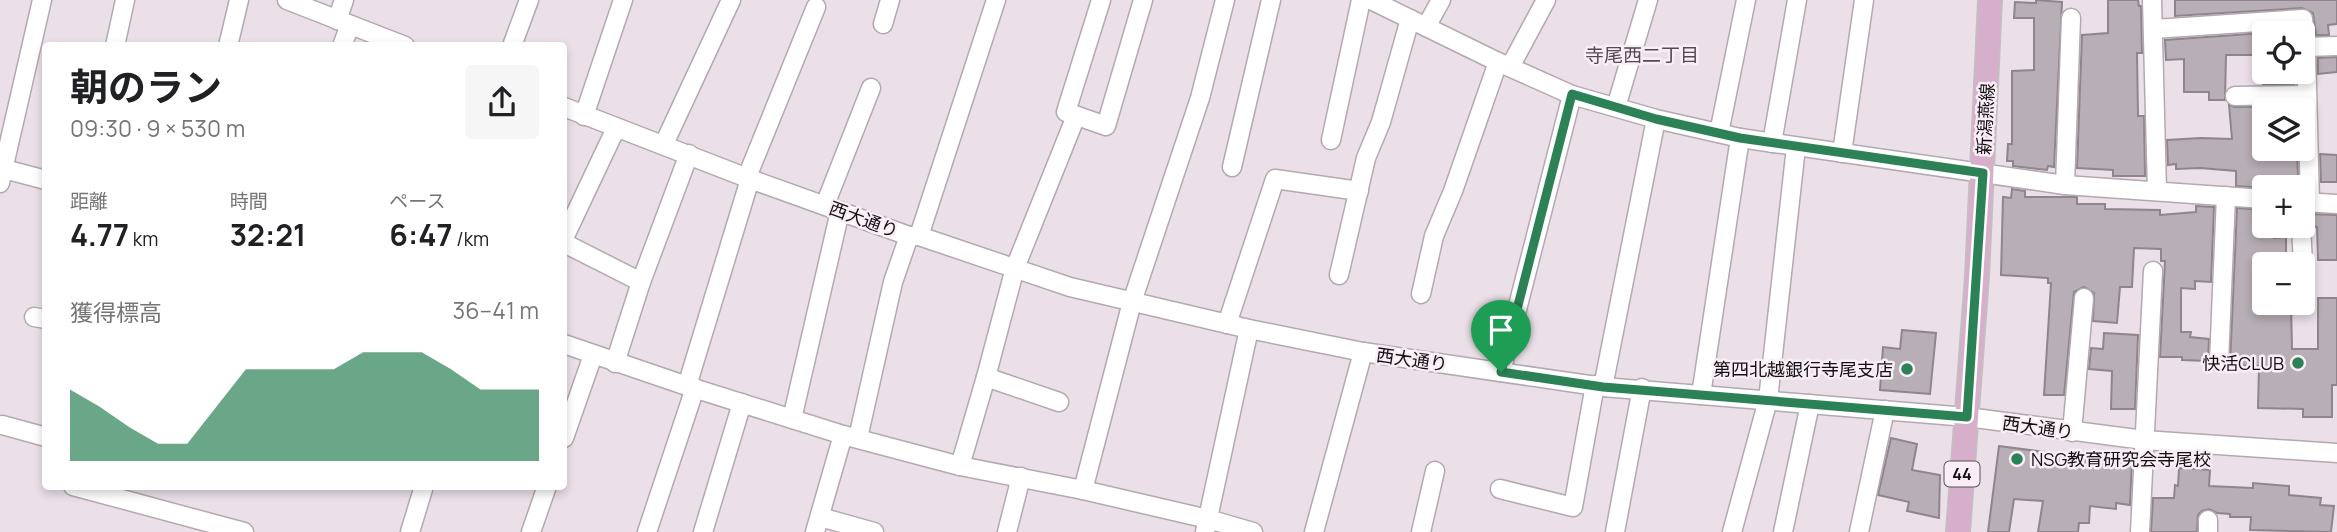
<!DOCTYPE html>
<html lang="ja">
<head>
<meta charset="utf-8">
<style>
	:root { --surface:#fff; --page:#f6f6f6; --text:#202124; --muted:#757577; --accent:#2c8256 }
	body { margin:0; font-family:Manrope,"Noto Sans JP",sans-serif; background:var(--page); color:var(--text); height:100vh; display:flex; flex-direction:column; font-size:26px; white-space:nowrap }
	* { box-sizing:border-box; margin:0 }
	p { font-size:23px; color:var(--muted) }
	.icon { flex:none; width:38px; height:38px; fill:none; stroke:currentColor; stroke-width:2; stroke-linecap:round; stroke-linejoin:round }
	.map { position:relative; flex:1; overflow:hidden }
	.side { position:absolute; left:42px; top:42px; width:525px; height:448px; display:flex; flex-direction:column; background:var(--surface); border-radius:7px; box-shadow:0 4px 10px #0003 }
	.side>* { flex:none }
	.buttons { position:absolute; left:2252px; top:21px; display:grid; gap:14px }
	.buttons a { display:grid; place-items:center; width:63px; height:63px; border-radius:7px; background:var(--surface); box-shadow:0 4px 10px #0003; font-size:35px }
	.pin { position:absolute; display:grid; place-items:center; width:60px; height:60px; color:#fff; margin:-72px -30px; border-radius:50% 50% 50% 0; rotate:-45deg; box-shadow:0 0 7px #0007 }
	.pin .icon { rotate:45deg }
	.round { display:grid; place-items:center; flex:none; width:74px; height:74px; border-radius:7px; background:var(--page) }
	.head { display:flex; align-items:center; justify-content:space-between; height:119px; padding:0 28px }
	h1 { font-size:38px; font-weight:700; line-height:52px }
	.metrics { display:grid; grid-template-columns:repeat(3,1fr); gap:10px; height:119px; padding:7px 28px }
	.metrics div { display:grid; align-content:center }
	.metrics b { font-size:30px; font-weight:700 }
	.metrics small { font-size:19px; font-weight:400 }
	.metrics p { font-size:19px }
	.chart { height:196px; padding:14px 28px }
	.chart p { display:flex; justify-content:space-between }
	.chart svg { width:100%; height:126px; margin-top:7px; fill:var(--accent); opacity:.7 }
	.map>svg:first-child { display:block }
	.building { fill:#b8aeb5; stroke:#8f858c; stroke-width:2 }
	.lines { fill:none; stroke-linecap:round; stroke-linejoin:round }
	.minor-casing { stroke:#b3a9b0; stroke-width:21 }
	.major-casing { stroke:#c2c1c1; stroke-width:26 }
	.minor { stroke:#fff; stroke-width:18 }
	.major { stroke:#d6afcb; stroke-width:23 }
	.route-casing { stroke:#fff; stroke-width:14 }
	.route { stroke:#2c8256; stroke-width:9 }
	.poi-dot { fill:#2c8256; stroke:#f9eef5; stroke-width:2.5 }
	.labels { text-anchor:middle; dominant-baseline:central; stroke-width:5; stroke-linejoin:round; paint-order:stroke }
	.shield { fill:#f9eef5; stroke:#585256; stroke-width:2 }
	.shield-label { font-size:16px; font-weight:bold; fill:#130f12 }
	.street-label { font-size:18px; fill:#130f12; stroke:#f9eef5 }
	.poi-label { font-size:18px; fill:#130f12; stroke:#f9eef5; text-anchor:end }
	.neighbourhood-label { font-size:19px; fill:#544b51; stroke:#f9eef5 }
</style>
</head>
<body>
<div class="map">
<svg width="2337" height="532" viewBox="0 0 2337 532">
	<rect width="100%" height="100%" fill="#ebe0e8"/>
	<g class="building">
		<path d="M 2036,0 L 2062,2 L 2054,167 L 2048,166 L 2047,170 L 2013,166 L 2013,161 L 2007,161 L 2008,144 L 2012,144 L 2012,71 L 2034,70 L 2034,18 L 2014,18 L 2015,2 L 2036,3 Z"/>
		<path d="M 2108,0 L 2138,0 L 2139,6 L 2141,6 L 2142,53 L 2137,53 L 2138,116 L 2144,116 L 2145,176 L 2113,176 L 2113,170 L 2077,168 L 2082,35 L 2108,33 Z"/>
		<path d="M 2175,0 L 2337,0 L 2337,24 L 2328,25 L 2329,35 L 2316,35 L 2313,13 L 2302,8 L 2175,16 Z"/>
		<path d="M 2293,31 L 2293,33 L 2264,33 L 2264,55 L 2226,55 L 2225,100 L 2209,100 L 2209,92 L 2184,92 L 2184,59 L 2166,60 L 2165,40 Z"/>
		<path d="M 2337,57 L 2337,72 L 2318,74 L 2318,58 Z"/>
		<path d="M 2263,72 L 2293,72 L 2294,84 L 2263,84 Z"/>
		<path d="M 2229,105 L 2235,107 L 2295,107 L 2296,110 L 2264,110 L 2264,149 L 2297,149 L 2298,177 L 2268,178 L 2268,181 L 2264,181 L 2264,188 L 2236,186 L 2236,171 L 2200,168 L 2176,169 L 2176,164 L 2168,165 L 2167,140 L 2201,138 L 2232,139 Z"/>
		<path d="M 2320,154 L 2337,155 L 2337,182 L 2321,182 Z"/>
		<path d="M 2012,189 L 2025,191 L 2025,197 L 2077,197 L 2077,204 L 2105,204 L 2105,209 L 2160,210 L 2160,215 L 2196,212 L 2196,206 L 2214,207 L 2211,282 L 2195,281 L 2195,289 L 2181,288 L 2181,332 L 2191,332 L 2190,337 L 2209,339 L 2208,361 L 2182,360 L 2182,357 L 2160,357 L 2165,261 L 2161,261 L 2161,249 L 2134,248 L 2132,287 L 2120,287 L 2117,323 L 2093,321 L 2094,293 L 2084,287 L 2074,292 L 2064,395 L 2044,395 L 2051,283 L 2048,283 L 2048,278 L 2001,275 L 2003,197 L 2011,198 Z"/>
		<path d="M 2237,208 L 2264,210 L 2264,226 L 2274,226 L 2274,238 L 2286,237 L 2286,264 L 2264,264 L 2264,303 L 2291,303 L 2292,349 L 2318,349 L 2318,298 L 2337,298 L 2337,385 L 2332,385 L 2332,417 L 2303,417 L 2303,409 L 2258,408 L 2259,366 L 2230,365 Z"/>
		<path d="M 2308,214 L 2337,215 L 2337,260 L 2318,260 L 2317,227 L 2312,226 Z"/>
		<path d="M 1902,330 L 1936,333 L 1930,394 L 1880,390 L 1883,347 L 1900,349 Z"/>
		<path d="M 2104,333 L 2138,335 L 2135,409 L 2111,409 L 2112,371 L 2089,369 L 2091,348 L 2103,349 Z"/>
		<path d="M 1891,438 L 1917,444 L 1912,470 L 1940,475 L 1939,518 L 1907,511 L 1909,502 L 1878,495 Z"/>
		<path d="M 1999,446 L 2052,453 L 2052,456 L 2102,460 L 2102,457 L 2132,460 L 2130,505 L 2116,503 L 2116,509 L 2090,506 L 2089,523 L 2079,523 L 2078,532 L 2038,532 L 2043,501 L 2014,499 L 2009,532 L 1988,532 Z"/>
		<path d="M 2179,468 L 2210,470 L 2209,486 L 2253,488 L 2253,483 L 2289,486 L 2289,495 L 2321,498 L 2320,505 L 2334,506 L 2331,532 L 2250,530 L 2251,517 L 2230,517 L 2230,514 L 2217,513 L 2209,509 L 2202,511 L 2198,515 L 2197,532 L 2151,532 L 2153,498 L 2174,498 L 2175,485 L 2178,486 Z"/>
	</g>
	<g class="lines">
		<defs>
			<g id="minor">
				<path d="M 287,0 L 405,46"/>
				<path d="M 1101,0 L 1066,112 L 1106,126 L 1143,0"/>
				<path d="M 1371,0 L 1498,62 L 1572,95 L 1656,119 L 1740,138 L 2065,185 L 2264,199"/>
				<path d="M 2152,0 L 2157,191"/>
				<path d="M 337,20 L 344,0"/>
				<path d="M 883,24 L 890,0"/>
				<path d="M 1426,27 L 1441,0"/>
				<path d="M 2154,29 L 2303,19 L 2306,47 L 2310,203"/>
				<path d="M 115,46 L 125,0"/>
				<path d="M 228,46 L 239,0"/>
				<path d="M 342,46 L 350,25"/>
				<path d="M 512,46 L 529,0"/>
				<path d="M 2306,47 L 2337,46"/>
				<path d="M 1510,67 L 1546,0"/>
				<path d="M 2235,96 L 2306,95"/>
				<path d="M 564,107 L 750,179 L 909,236 L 919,236 L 1070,287 L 1249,329 L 1363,352 L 1603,387 L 1967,417 L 2144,440 L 2337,453"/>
				<path d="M 1616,107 L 1648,0"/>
				<path d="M 584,116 L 623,0"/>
				<path d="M 1719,133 L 1746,0"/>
				<path d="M 1331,140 L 1361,0"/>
				<path d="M 1772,143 L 1797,0"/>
				<path d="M 664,144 L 731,0"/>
				<path d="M 1842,153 L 1864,0"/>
				<path d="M 1232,167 L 1271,0"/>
				<path d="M 0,168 L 46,180"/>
				<path d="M 747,177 L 816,7"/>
				<path d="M 0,183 L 42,0"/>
				<path d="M 2065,185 L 2071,18"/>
				<path d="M 2303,202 L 2337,204"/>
				<path d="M 825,205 L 871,88"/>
				<path d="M 2301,226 L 2303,264"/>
				<path d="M 919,236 L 996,0"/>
				<path d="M 564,238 L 616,128"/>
				<path d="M 564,243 L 641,282"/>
				<path d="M 1339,275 L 1366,158 L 1381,122 L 1410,19"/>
				<path d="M 2303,275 L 2304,301"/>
				<path d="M 1421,294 L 1434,236 L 1453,191 L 1498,62"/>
				<path d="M 34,317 L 46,319"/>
				<path d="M 1227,324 L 1275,179 L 1359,191"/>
				<path d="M 564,344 L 687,386 L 843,435 L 960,466 L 1083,490 L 1208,519 L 1253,532"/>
				<path d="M 2219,362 L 2226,196"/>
				<path d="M 615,363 L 641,282 L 689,154"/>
				<path d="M 1501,372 L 1572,95"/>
				<path d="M 986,377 L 1059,402"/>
				<path d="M 687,386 L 750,179"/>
				<path d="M 1603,387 L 1656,119"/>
				<path d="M 1701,395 L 1740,138"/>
				<path d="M 792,419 L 840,211"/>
				<path d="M 2,425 L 46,437"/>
				<path d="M 2072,432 L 2084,298"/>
				<path d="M 564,438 L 593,355"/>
				<path d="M 858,438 L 893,282 L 909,236"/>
				<path d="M 960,466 L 986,377 L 1015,268 L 1076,116"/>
				<path d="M 73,486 L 244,532"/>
				<path d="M 1500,489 L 1573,507 L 1595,385"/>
				<path d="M 1083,490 L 1132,302 L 1200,98 L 1225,0"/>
				<path d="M 820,517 L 874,532"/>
				<path d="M 410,532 L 424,486"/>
				<path d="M 531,532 L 547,486"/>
				<path d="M 647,532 L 695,388"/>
				<path d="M 703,532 L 742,403"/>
				<path d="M 815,532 L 843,435"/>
				<path d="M 1007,532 L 1021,477"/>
				<path d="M 1205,532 L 1249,329"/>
				<path d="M 1314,532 L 1363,352"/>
				<path d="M 1421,532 L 1435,471"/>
				<path d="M 1615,532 L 1642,388"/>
				<path d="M 1732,532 L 1768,400 L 1796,147"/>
				<path d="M 1783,532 L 1810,404"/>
				<path d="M 1859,532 L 1885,410"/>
				<path d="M 2140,532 L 2153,271"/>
				<path d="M 2208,532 L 2208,520"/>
			</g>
			<path id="major" d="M 1958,532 L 1977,276 L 1990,0"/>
		</defs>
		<use href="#minor" class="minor-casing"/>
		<use href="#major" class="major-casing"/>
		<use href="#minor" class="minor"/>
		<use href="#major" class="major"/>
	</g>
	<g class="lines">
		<defs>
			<path id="route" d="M 1572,94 L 1656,119 L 1740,138 L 1983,173 L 1967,417 L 1603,387 L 1501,372 Z"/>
		</defs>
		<use href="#route" class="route-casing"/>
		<use href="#route" class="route"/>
	</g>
	<g class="poi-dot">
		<circle cx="2298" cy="363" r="7"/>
		<circle cx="1907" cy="369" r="7"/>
		<circle cx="2017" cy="459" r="7"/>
	</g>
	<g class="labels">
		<rect class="shield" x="1944.5" y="461.5" width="35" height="25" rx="5"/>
		<g class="shield-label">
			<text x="1962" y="474">44</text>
		</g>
		<g class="street-label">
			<text transform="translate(1985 119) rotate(-87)">新潟燕線</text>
			<text transform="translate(864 219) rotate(20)">西大通り</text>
			<text transform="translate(1412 359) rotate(8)">西大通り</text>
			<text transform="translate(2038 427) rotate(8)">西大通り</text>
		</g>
		<g class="poi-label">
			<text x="2284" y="363">快活CLUB</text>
			<text x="1893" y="369">第四北越銀行寺尾支店</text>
			<text x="2031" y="459" text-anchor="start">NSG教育研究会寺尾校</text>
		</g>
		<g class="neighbourhood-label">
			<text x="1642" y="55">寺尾西二丁目</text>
		</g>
	</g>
</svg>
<div class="buttons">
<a><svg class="icon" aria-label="locate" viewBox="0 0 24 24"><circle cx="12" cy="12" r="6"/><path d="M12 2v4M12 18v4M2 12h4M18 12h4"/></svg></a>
<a><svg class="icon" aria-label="layers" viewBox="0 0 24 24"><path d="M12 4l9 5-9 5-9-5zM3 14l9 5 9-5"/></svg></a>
<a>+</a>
<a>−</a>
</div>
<div class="pin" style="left:1501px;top:372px;background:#1e9e55"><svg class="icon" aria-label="arrive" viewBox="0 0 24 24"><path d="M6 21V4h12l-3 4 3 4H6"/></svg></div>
<section class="side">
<div class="head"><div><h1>朝のラン</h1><p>09:30 · 9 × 530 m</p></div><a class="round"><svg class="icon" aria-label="share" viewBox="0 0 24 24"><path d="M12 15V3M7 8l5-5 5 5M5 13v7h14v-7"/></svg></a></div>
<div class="metrics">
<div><p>距離</p><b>4.77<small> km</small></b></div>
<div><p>時間</p><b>32:21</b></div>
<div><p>ペース</p><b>6:47<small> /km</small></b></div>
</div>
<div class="chart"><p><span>獲得標高</span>36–41 m</p>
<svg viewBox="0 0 160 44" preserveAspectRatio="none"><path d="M0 44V19L10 25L20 32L30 38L40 38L50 25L60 12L70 12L80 12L90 12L100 6L110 6L120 6L130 12L140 19L150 19L160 19V44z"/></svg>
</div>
</section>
</div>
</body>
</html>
